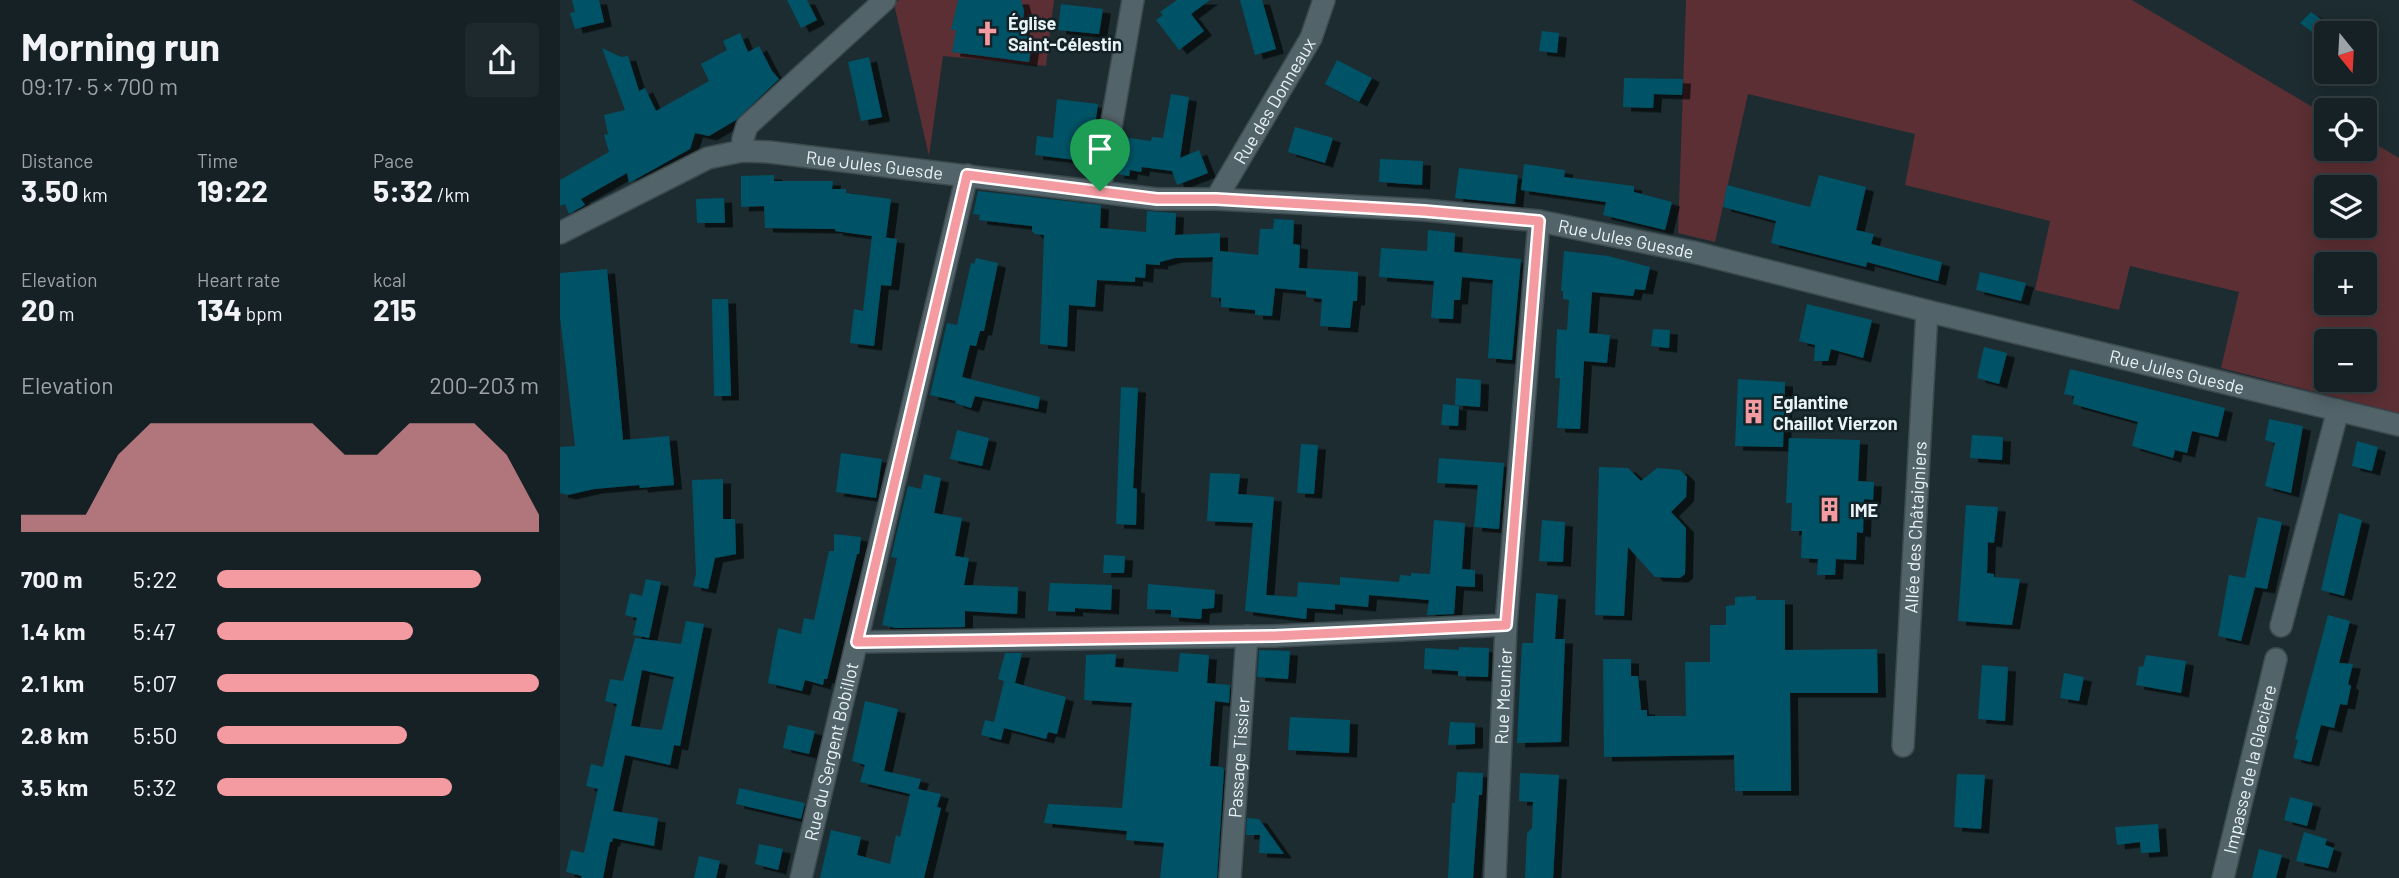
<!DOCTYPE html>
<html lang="en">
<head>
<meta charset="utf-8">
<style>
	:root { --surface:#152125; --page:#1e292d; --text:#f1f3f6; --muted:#9da3a7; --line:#343e42; --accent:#f49aa1 }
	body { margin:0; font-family:Barlow,sans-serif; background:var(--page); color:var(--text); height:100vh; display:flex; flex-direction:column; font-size:26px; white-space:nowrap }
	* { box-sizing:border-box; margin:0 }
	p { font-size:23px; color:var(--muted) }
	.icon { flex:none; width:38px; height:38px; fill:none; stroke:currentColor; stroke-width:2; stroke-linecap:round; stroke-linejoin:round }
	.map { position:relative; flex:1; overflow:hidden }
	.details { display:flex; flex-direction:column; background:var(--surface); width:560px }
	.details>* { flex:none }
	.needle { width:46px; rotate:162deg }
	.fabs { position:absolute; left:1754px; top:21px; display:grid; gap:14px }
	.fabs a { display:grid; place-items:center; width:63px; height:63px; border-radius:7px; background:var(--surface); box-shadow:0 4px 18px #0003,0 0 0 2px var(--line); font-size:35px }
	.pin { position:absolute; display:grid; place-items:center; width:60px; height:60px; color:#fff; margin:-72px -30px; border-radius:50% 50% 50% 0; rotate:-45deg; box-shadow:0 0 7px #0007 }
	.pin .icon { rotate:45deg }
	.round { display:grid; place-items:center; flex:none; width:74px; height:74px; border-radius:7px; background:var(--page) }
	.summary { display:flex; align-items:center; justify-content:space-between; height:119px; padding:0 21px }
	h1 { font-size:38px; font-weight:700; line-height:52px }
	.stats { display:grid; grid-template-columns:repeat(3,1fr); gap:10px; height:119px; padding:7px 21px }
	.stats div { display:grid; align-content:center }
	.stats b { font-size:30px; font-weight:700 }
	.stats small { font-size:19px; font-weight:400 }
	.stats p { font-size:19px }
	.chart { height:196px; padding:14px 21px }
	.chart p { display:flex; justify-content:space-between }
	.chart svg { width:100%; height:126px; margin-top:7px; fill:var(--accent); opacity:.7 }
	ul { padding:0 21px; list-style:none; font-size:23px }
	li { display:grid; grid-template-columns:112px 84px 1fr; align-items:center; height:52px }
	li i { height:18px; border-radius:9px; background:var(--accent) }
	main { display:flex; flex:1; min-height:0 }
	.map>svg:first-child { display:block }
	.green { fill:#5b2f33; fill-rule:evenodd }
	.building { fill:#015366; fill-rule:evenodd; filter:url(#shadow) }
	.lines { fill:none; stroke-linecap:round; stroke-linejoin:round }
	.minor-casing { stroke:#3c4a4e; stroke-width:24 }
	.minor { stroke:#526369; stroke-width:21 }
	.route-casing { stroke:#fff; stroke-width:14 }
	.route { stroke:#f49aa1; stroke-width:9 }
	.labels { text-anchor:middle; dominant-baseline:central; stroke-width:5; stroke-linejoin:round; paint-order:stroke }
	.poi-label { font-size:18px; font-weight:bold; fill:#e9f3f7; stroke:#132227; text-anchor:start }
	.street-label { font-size:18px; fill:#e9f3f7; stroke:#132227 }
</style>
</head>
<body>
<main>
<section class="details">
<div class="summary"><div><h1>Morning run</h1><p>09:17 · 5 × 700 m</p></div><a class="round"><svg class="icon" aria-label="share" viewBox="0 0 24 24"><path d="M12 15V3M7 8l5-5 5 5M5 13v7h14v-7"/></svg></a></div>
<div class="stats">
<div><p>Distance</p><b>3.50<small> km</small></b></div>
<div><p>Time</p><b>19:22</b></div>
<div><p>Pace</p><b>5:32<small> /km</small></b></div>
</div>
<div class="stats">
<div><p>Elevation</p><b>20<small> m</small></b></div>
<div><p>Heart rate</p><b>134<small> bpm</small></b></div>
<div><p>kcal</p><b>215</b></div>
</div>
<div class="chart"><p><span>Elevation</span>200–203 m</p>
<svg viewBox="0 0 160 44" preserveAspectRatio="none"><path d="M0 44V38L10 38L20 38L30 17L40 6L50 6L60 6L70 6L80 6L90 6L100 17L110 17L120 6L130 6L140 6L150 17L160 38V44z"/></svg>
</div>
<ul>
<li><b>700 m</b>5:22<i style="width:82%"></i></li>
<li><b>1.4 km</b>5:47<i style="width:61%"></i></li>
<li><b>2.1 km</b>5:07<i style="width:100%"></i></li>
<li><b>2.8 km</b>5:50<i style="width:59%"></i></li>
<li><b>3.5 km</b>5:32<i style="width:73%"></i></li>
</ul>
</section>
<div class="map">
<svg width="1839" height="878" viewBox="0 0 1839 878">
	<defs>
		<filter id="shadow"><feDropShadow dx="8" dy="4.5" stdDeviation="0" flood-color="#0009"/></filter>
	</defs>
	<rect width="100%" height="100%" fill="#1c2c31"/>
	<g class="green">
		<path d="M 339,0 L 494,0 L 486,66 L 383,56 L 369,156 L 334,4 Z"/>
		<path d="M 1126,0 L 1572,0 L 1766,115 L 1766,149 L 1804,149 L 1804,137 L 1839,158 L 1839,413 L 1661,368 L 1679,292 L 1570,266 L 1559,310 L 1475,290 L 1490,221 L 1345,185 L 1355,134 L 1188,94 L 1155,242 L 1118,233 ZM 1766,187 L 1804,187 L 1804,226 L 1766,226 ZM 1766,264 L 1804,264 L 1804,303 L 1766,303 ZM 1766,341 L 1804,341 L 1804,380 L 1766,380 Z"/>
	</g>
	<g class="building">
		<path d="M 12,0 L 39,0 L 44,22 L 15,29 L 10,13 L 15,12 Z"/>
		<path d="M 227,0 L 247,0 L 257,20 L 241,28 Z"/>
		<path d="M 398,0 L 461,0 L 464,11 L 461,35 L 473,37 L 469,62 L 392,52 L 396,30 L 391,30 Z"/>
		<path d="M 617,0 L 650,0 L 631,14 L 644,31 L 619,50 L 596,20 L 603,15 L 600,12 Z"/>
		<path d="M 680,0 L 702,0 L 716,49 L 695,55 Z"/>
		<path d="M 501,4 L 543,9 L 539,34 L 498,30 Z"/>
		<path d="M 1751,12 L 1766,23 L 1766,42 L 1740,23 Z"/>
		<path d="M 982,31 L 999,33 L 997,53 L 979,51 Z"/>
		<path d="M 180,33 L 188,52 L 199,46 L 212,71 L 219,79 L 176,120 L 149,136 L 135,133 L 130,149 L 69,183 L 67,173 L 21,199 L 25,205 L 9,214 L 5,204 L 0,206 L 0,180 L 49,152 L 44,135 L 48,134 L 44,115 L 65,110 L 42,48 L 61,57 L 68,56 L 79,91 L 85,88 L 96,111 L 149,81 L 141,64 L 167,50 L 163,41 Z"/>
		<path d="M 309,57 L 322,117 L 301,121 L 288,62 Z"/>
		<path d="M 777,60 L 812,78 L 799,102 L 765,84 Z"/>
		<path d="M 1064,78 L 1123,79 L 1122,95 L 1094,94 L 1093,108 L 1063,107 Z"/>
		<path d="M 611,94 L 629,97 L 620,158 L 639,150 L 648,173 L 617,185 L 612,171 L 582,167 L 581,172 L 570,170 L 569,176 L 556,174 L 563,137 L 591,141 L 592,137 L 603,138 Z"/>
		<path d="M 497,99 L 538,104 L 534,132 L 537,133 L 532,162 L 475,155 L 477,136 L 493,138 Z"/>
		<path d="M 735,127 L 773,138 L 765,163 L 728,152 Z"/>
		<path d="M 820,159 L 863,161 L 862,185 L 819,182 Z"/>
		<path d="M 964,164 L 1005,170 L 1004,177 L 1074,186 L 1074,192 L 1112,202 L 1105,230 L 1043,215 L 1046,202 L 961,190 Z"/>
		<path d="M 899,168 L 958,175 L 955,204 L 895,198 Z"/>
		<path d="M 214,175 L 214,181 L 273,181 L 272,189 L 286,189 L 286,193 L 331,199 L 326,237 L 322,237 L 337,239 L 331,286 L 321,285 L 314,346 L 290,343 L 294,309 L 303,311 L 312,236 L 275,231 L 275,229 L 205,228 L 204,206 L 181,207 L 181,176 Z"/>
		<path d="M 1259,175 L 1306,187 L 1296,230 L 1314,234 L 1311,244 L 1382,262 L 1378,281 L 1307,262 L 1306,267 L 1211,243 L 1216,221 L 1163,207 L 1167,185 L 1250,207 Z"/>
		<path d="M 418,191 L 541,205 L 540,228 L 586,232 L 587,211 L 616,213 L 615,235 L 660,233 L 660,251 L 698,255 L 700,229 L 713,229 L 714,219 L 734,220 L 733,244 L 740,245 L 739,268 L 798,272 L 797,301 L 793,301 L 790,328 L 760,326 L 762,299 L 746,297 L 746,291 L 715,288 L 712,316 L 695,315 L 695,310 L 661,307 L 661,298 L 651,297 L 653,257 L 615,258 L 600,262 L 600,265 L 586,264 L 585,278 L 575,277 L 575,282 L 537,280 L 535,307 L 509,305 L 507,347 L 480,344 L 484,235 L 475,234 L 472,231 L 472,226 L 419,220 L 420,215 L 413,214 Z"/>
		<path d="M 164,198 L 165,223 L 137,223 L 136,199 Z"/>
		<path d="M 868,230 L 895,233 L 894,252 L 961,259 L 952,360 L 928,358 L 933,280 L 902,277 L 900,300 L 894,300 L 893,319 L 871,318 L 874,281 L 819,277 L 821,248 L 867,251 Z"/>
		<path d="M 1004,251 L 1048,256 L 1090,267 L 1085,290 L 1075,289 L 1073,296 L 1032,292 L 1029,333 L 1050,335 L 1047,363 L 1024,361 L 1020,429 L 997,428 L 1000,378 L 995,378 L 997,329 L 1007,330 L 1009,300 L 1003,299 L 1003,291 L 1001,291 Z"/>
		<path d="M 416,258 L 438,263 L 424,331 L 420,331 L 416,346 L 410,345 L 402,377 L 480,397 L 478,409 L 415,396 L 411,408 L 395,403 L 396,401 L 370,395 L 387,323 L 397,325 L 411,263 L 414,264 Z"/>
		<path d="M 47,269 L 63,440 L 109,436 L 114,485 L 80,488 L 79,485 L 34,489 L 8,495 L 0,493 L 0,447 L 15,446 L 0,317 L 0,273 Z"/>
		<path d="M 1420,272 L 1466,283 L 1461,301 L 1416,290 Z"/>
		<path d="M 152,299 L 168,299 L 171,396 L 154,396 Z"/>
		<path d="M 1247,304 L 1312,320 L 1303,358 L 1271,349 L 1268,361 L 1254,361 L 1255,345 L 1239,341 Z"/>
		<path d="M 1093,329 L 1110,330 L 1109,348 L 1091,346 Z"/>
		<path d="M 1424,347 L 1447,353 L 1439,384 L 1417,378 Z"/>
		<path d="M 1510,369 L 1665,408 L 1658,437 L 1632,431 L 1627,453 L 1615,450 L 1613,458 L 1572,446 L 1578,422 L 1513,404 L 1514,396 L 1504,394 Z"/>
		<path d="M 896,378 L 921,380 L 920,407 L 895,405 Z"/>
		<path d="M 1178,379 L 1225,382 L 1223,447 L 1175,446 Z"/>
		<path d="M 561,387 L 578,388 L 573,488 L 577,489 L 576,525 L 556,524 Z"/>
		<path d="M 883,404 L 899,406 L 898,426 L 881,425 Z"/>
		<path d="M 1709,419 L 1743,426 L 1731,493 L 1705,486 L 1715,443 L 1705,440 Z"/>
		<path d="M 397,430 L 429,438 L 422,466 L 390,459 Z"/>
		<path d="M 1412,435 L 1443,437 L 1442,460 L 1410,458 Z"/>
		<path d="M 1229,438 L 1300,440 L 1298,481 L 1314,482 L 1313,500 L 1304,499 L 1303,533 L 1297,532 L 1296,560 L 1276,559 L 1275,575 L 1257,575 L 1258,559 L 1241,558 L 1242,531 L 1231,531 L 1232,503 L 1226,503 Z"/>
		<path d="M 1797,441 L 1818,447 L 1812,471 L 1792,466 Z"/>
		<path d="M 741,444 L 758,445 L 754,494 L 737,493 Z"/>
		<path d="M 281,453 L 322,459 L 316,498 L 276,492 Z"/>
		<path d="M 879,458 L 944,463 L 939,529 L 914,527 L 918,485 L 877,483 Z"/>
		<path d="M 1039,467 L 1068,468 L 1081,481 L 1097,468 L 1120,470 L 1127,477 L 1126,497 L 1111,512 L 1126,528 L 1125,574 L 1120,578 L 1095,577 L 1068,547 L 1064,616 L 1035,615 Z"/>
		<path d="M 650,473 L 680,474 L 678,494 L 714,497 L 706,595 L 737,597 L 738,582 L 780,585 L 780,577 L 839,582 L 840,575 L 851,576 L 851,573 L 870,574 L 874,520 L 905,523 L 902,569 L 915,570 L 915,587 L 896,586 L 894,614 L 867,615 L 869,600 L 809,595 L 808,607 L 775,604 L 775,610 L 747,608 L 746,619 L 685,611 L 693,523 L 647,521 Z"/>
		<path d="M 364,474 L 381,478 L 374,513 L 402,518 L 395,556 L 409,558 L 404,585 L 458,587 L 457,614 L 405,611 L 405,627 L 336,628 L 322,625 L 337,558 L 331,557 L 348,486 L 361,489 Z"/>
		<path d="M 163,479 L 163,519 L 175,519 L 176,554 L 155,558 L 148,589 L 133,586 L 136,574 L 132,480 Z"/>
		<path d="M 1406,505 L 1438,507 L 1434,543 L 1428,542 L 1427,573 L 1434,574 L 1434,577 L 1460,579 L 1452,625 L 1398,621 Z"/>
		<path d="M 1779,513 L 1802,520 L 1784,596 L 1761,590 Z"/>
		<path d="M 1698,517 L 1722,522 L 1707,589 L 1695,587 L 1681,641 L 1658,636 L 1669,575 L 1685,578 Z"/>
		<path d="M 982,520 L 1005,522 L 1003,562 L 979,561 Z"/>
		<path d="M 274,534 L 301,537 L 299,554 L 297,554 L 267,679 L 264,679 L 263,685 L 245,680 L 242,691 L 208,683 L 218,628 L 241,634 L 244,618 L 254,620 L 269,551 L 274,551 Z"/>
		<path d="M 544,555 L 565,556 L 564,573 L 543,573 Z"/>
		<path d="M 86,579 L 101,582 L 89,638 L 73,635 L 77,618 L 65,615 L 70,593 L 82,596 Z"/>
		<path d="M 490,583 L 552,585 L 551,610 L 515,608 L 515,612 L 488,611 Z"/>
		<path d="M 588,584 L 655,590 L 654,608 L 642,609 L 641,619 L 611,617 L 611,610 L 587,609 Z"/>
		<path d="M 976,593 L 998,595 L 995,639 L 1005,639 L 1001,742 L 957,743 L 962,643 L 973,643 Z"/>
		<path d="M 1196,596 L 1196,600 L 1225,600 L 1225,650 L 1317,649 L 1318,693 L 1230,693 L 1231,791 L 1175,791 L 1174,755 L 1044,757 L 1043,659 L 1071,659 L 1071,676 L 1078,676 L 1081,710 L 1087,710 L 1087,716 L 1126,716 L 1125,662 L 1150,662 L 1150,625 L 1166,625 L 1166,606 L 1175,605 L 1175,597 Z"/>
		<path d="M 1768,615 L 1790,621 L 1779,663 L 1793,664 L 1788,684 L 1791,686 L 1787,705 L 1780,704 L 1774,728 L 1761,725 L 1751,762 L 1733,758 L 1738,740 L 1735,739 Z"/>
		<path d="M 126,621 L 144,624 L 120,746 L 114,745 L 110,765 L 65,755 L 53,811 L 98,818 L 94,846 L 53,838 L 52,842 L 50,842 L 43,878 L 21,878 L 22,876 L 6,872 L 11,850 L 24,853 L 38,789 L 26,786 L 31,764 L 43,767 L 57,704 L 45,701 L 50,679 L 63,681 L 75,638 L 121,644 ZM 82,670 L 114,677 L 102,730 L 71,726 Z"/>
		<path d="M 899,647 L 929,648 L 928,677 L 898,676 L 898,671 L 864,669 L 865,648 L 899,650 Z"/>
		<path d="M 699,650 L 730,651 L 728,679 L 697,677 Z"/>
		<path d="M 445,653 L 462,653 L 455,683 L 506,697 L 497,734 L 488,732 L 486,739 L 444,728 L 441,740 L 421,735 L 425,720 L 434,722 L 444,681 L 438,679 Z"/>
		<path d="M 620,653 L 649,655 L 647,683 L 670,685 L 669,703 L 655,701 L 650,766 L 662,767 L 664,770 L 657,878 L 600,878 L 604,843 L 566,840 L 567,831 L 484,823 L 488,804 L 562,808 L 572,703 L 524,700 L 526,655 L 556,654 L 555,667 L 618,672 Z"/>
		<path d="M 1586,655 L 1626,661 L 1621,693 L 1576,685 L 1579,666 L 1583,667 Z"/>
		<path d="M 1422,665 L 1448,667 L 1445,721 L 1418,719 Z"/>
		<path d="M 1504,673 L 1524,677 L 1519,701 L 1500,698 Z"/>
		<path d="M 305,701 L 338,709 L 324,771 L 361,779 L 358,789 L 381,794 L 377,807 L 381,808 L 364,878 L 260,878 L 271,830 L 301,837 L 297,855 L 330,864 L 336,835 L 340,837 L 350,794 L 300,782 L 305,765 L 292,761 Z"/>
		<path d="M 730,717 L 790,720 L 789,753 L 728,750 Z"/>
		<path d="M 890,722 L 915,723 L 915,744 L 888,745 Z"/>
		<path d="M 228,725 L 255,731 L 249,754 L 223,748 Z"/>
		<path d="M 897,772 L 923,773 L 922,795 L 919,795 L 913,878 L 888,878 L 892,803 L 895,803 Z"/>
		<path d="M 960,773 L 999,775 L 993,878 L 965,878 L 967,833 L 972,828 L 973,802 L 959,801 Z"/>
		<path d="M 1397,774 L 1425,775 L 1421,829 L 1394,827 Z"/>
		<path d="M 179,788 L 245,803 L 241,819 L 176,804 Z"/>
		<path d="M 1730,797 L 1753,803 L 1747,826 L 1724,820 Z"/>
		<path d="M 687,818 L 699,819 L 724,854 L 699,853 L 700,835 L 686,835 Z"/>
		<path d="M 1598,824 L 1600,852 L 1581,853 L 1580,842 L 1557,845 L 1555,827 Z"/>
		<path d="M 1744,832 L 1767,839 L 1765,845 L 1774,848 L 1768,868 L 1736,861 Z"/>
		<path d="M 199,844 L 223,849 L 218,870 L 195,864 Z"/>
		<path d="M 1699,849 L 1722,855 L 1716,878 L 1692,878 Z"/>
		<path d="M 139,856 L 160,861 L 156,878 L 134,878 Z"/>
	</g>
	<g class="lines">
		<defs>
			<g id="minor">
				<path d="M 182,151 L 183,139 L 187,126 L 325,0"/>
				<path d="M 540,191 L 573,0"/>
				<path id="s1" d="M 656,199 L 751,38 L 764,0"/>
				<path id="s2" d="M 0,233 L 148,158 L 182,151 L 209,152 L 597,199 L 656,199 L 864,210 L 979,221 L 1133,252 L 1367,311 L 1839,425"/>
				<path d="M 1721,626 L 1778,410"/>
				<path d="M 297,642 L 714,636 L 946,625"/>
				<path id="s3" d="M 1343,746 L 1367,311"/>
				<path id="s4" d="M 241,878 L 407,175"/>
				<path id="s5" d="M 670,878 L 687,636"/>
				<path id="s6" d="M 935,878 L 946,625 L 979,221"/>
				<path id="s7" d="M 1663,878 L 1716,659"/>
			</g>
		</defs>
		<use href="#minor" class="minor-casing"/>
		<use href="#minor" class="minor"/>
	</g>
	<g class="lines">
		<defs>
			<path id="route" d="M 407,175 L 597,199 L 656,199 L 864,211 L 979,221 L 946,625 L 714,636 L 297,642 Z"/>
		</defs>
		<use href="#route" class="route-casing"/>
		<use href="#route" class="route"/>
	</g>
	<defs>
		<symbol id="church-bare" viewBox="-9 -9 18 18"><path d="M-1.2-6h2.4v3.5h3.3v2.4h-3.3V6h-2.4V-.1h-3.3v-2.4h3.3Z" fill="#f49aa1" stroke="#132227" stroke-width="2.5" paint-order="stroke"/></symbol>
		<symbol id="building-bare" viewBox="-9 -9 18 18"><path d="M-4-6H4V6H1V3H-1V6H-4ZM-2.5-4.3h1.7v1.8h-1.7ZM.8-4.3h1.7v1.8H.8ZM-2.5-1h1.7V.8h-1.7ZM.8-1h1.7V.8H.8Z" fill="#f49aa1" stroke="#132227" stroke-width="2.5" paint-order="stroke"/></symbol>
	</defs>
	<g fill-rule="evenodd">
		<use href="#church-bare" x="410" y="16" width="35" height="35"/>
		<use href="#building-bare" x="1176" y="394" width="35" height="35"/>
		<use href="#building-bare" x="1252" y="492" width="35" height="35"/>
	</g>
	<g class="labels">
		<g class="poi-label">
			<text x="448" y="23">Église<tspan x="448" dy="21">Saint-Célestin</tspan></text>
			<text x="1213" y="402">Eglantine<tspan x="1213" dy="21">Chaillot Vierzon</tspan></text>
			<text x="1290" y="510">IME</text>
		</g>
		<g class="street-label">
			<text stroke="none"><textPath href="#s1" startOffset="114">Rue des Donneaux</textPath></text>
			<text stroke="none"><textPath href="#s2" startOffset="334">Rue Jules Guesde</textPath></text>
			<text stroke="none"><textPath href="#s2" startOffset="1090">Rue Jules Guesde</textPath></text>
			<text stroke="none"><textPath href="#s2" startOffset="1657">Rue Jules Guesde</textPath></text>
			<text stroke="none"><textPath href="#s3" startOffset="219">Allée des Châtaigniers</textPath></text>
			<text stroke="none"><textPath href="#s6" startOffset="182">Rue Meunier</textPath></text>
			<text stroke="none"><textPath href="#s4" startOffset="130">Rue du Sergent Bobillot</textPath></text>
			<text stroke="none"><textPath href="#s5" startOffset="121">Passage Tissier</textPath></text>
			<text stroke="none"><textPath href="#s7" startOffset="112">Impasse de la Glacière</textPath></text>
		</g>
	</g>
</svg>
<div class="fabs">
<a><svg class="needle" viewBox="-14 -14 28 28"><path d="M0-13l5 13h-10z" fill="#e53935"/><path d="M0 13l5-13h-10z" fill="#9da3a7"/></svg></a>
<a><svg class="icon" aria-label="locate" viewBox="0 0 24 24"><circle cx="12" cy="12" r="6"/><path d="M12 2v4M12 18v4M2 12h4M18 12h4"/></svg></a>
<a><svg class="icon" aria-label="layers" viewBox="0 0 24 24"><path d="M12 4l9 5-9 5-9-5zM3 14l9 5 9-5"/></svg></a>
<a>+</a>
<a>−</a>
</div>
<div class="pin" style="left:540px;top:191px;background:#1e9e55"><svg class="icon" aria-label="arrive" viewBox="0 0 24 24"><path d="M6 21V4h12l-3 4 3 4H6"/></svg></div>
</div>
</main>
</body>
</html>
